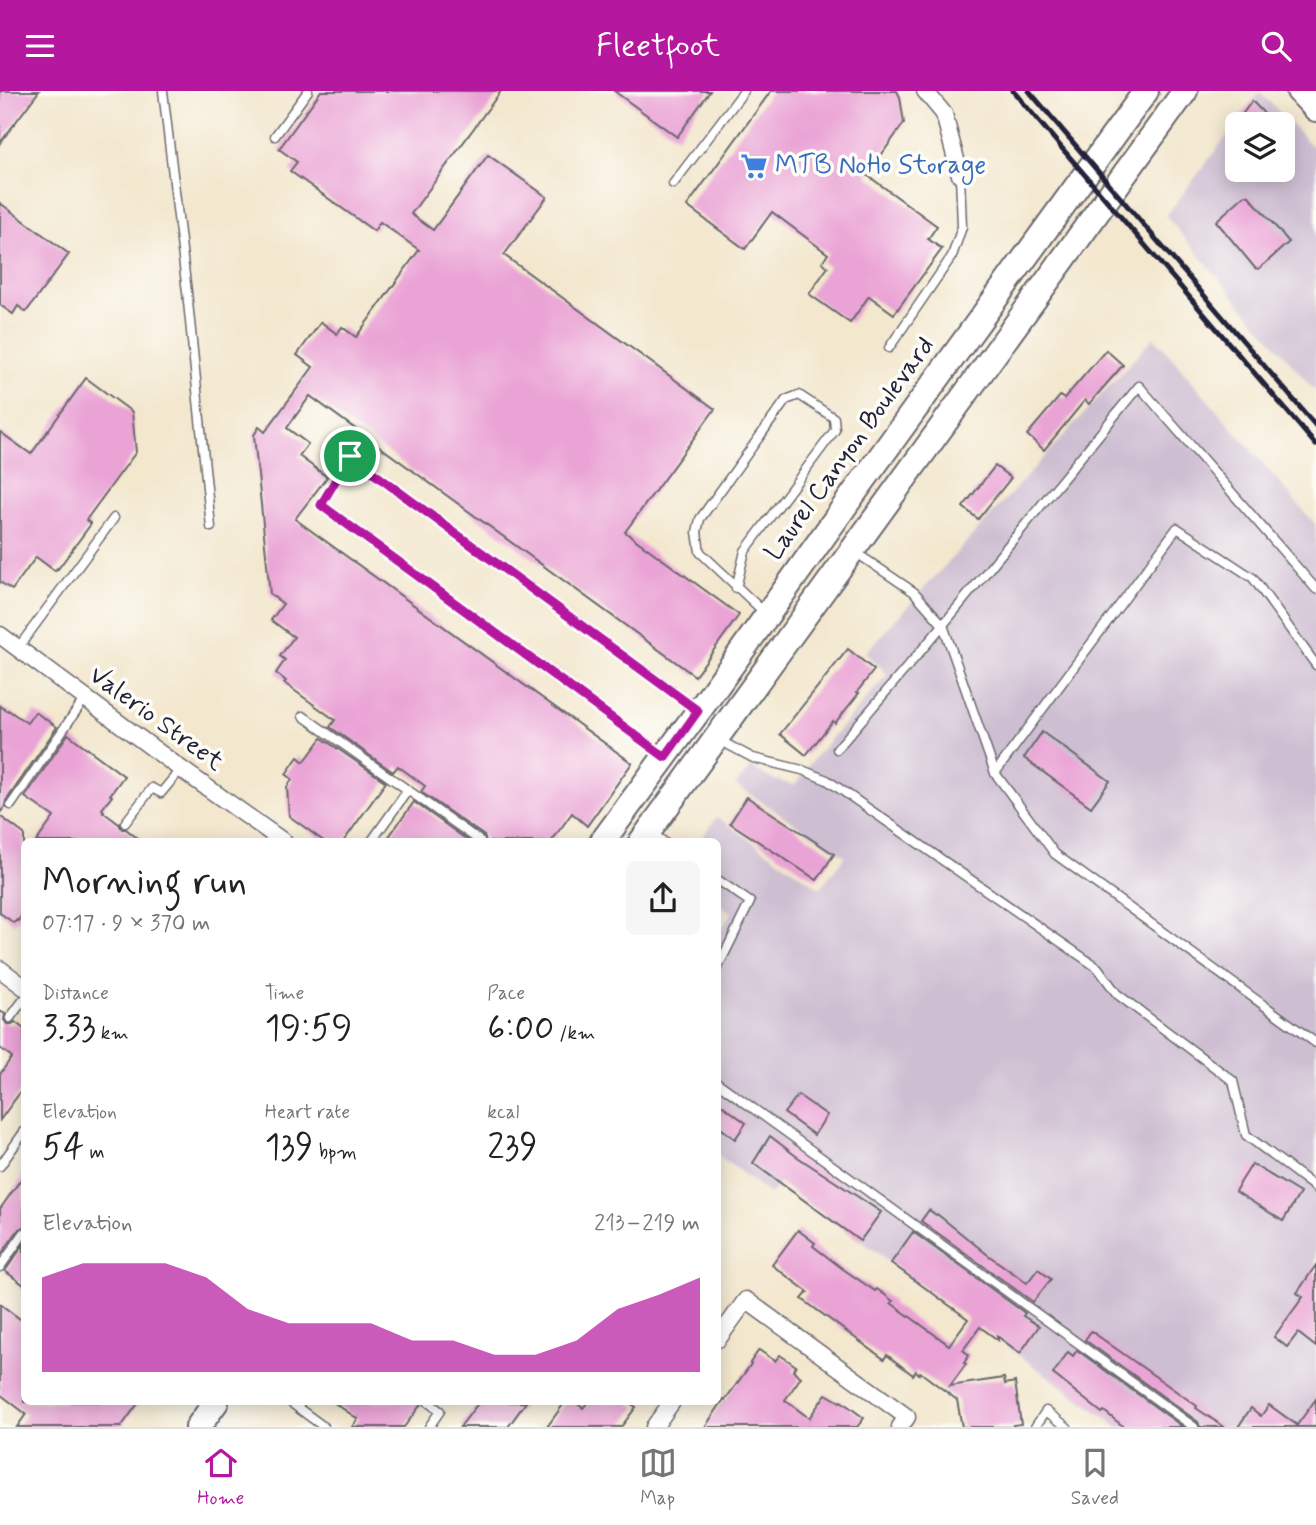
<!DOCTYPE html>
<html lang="en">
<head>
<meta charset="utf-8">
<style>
	:root { --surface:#fff; --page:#f6f6f6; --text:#222; --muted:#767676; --line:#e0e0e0; --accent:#b5179e }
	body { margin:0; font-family:Mynerve,sans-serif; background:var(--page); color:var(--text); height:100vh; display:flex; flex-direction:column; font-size:26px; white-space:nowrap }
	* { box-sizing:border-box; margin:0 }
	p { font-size:23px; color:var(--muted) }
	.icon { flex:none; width:38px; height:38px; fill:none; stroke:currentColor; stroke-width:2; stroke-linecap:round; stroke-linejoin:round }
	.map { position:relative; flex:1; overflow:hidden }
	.panel { position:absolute; left:21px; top:747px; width:700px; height:567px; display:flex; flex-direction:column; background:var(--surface); border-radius:10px; box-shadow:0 4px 18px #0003 }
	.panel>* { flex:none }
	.fabs { position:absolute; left:1225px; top:21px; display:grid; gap:14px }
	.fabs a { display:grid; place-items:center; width:70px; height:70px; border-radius:10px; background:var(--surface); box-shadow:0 4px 18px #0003; font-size:35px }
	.pin { position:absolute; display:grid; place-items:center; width:60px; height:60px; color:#fff; margin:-30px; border:4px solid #fff; border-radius:50%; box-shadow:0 2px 7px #0007 }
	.round { display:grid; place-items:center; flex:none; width:74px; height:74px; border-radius:10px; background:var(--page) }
	.head { display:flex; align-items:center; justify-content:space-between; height:119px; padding:0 21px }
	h1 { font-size:38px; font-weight:600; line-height:52px }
	.metrics { display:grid; grid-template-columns:repeat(3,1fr); gap:10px; height:119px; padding:7px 21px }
	.metrics div { display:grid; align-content:center }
	.metrics b { font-size:35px; font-weight:600 }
	.metrics small { font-size:19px; font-weight:400 }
	.metrics p { font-size:19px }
	.chart { height:196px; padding:14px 21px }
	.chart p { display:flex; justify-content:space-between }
	.chart svg { width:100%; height:126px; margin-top:7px; fill:var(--accent); opacity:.7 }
	header { display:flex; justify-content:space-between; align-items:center; height:91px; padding:0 21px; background:var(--accent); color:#fff; font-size:32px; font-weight:600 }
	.menu { display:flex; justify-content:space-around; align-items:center; height:98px; border-top:2px solid var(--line); background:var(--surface); font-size:19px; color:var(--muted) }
	.menu a { display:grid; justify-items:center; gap:4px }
	.menu .on { color:var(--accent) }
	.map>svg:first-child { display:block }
	.industrial { fill:#cebed2; fill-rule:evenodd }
	.building { fill:#eaa3d5 }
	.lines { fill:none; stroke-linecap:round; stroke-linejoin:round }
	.lane-casing { stroke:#6b676e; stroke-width:11 }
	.street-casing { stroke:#6b676e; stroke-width:19 }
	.primary-casing { stroke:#6b676e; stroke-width:28 }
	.lane { stroke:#fff; stroke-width:8 }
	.street { stroke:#fff; stroke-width:16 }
	.primary { stroke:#fff; stroke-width:24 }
	.rail { stroke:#22223b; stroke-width:5 }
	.route-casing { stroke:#fff; stroke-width:14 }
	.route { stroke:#b5179e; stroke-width:9 }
	.labels { text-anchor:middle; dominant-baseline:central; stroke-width:7; stroke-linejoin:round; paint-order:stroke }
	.shop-label { font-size:26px; fill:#366cbe; stroke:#fdfcf7; text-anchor:start }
	.street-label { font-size:26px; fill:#22223b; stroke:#fdfcf7 }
</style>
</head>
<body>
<header><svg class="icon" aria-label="menu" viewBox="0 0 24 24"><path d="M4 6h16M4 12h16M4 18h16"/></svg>Fleetfoot<svg class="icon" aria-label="search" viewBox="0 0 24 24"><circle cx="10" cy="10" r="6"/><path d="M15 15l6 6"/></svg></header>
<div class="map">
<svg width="1316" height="1336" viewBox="0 0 1316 1336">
	<rect width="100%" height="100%" fill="#fdfcf7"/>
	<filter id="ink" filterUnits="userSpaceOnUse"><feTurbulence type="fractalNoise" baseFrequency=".0143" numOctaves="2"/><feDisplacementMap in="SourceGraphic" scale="14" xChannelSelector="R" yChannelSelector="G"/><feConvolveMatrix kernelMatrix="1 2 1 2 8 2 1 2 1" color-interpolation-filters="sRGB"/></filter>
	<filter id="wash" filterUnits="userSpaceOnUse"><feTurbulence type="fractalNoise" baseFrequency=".00686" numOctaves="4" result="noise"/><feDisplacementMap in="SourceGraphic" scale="28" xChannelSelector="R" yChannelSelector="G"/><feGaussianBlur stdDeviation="1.57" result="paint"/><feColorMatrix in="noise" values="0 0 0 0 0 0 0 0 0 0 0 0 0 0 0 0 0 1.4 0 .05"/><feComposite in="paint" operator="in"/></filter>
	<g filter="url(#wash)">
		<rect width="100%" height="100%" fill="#f3e7ce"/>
		<g class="industrial">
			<path d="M 1260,1 L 1316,59 L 1316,301 L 1166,125 ZM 1237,33 L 1283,33 L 1283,79 L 1237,79 Z"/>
			<path d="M 1154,246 L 1316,434 L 1316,1336 L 1118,1336 L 780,1091 L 770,1103 L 718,1064 L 718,842 L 732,822 L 718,812 L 718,751 L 699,751 L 717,726 L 820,797 L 845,765 L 736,694 L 751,676 L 771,688 L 795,694 L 815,666 L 888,583 L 865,562 Z"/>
		</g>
		<g id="blocks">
			<g class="building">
				<path d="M 0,0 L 39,0 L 0,52 Z"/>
				<path d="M 321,0 L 501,0 L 411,123 L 433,139 L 488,64 L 547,106 L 504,164 L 715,318 L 625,441 L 739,524 L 695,585 L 310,305 L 287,337 L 308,353 L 299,365 L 327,386 L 295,428 L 632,672 L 587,735 L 572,722 L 551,751 L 486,751 L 484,745 L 421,701 L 425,695 L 398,675 L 393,681 L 330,636 L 335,629 L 284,592 L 286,590 L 276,582 L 285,569 L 280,565 L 294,546 L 271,529 L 283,513 L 270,503 L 254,344 L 259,336 L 265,341 L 313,276 L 297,264 L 321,231 L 337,243 L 342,236 L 356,246 L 419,159 L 380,131 L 374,140 L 290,80 L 297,71 L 279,58 Z"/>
				<path d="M 614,0 L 710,0 L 677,46 Z"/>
				<path d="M 771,0 L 897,0 L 900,6 L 904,32 L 867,84 L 937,135 L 928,148 L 942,158 L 894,223 L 869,205 L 850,232 L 809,203 L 828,176 L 822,171 L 828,163 L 772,121 L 745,158 L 687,115 Z"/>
				<path d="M 1252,10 L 1274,33 L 1235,33 Z"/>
				<path d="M 1245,104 L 1249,105 L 1289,151 L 1259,178 L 1255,177 L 1216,130 Z"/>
				<path d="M 0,112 L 69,163 L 26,221 L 18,215 L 13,223 L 0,214 Z"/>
				<path d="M 1106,259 L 1123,274 L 1089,313 L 1085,309 L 1044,359 L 1027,344 L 1060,305 L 1064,308 Z"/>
				<path d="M 86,287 L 132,321 L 136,361 L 86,429 L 91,433 L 58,478 L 57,477 L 55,480 L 36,466 L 12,499 L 0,491 L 0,341 L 31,363 Z"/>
				<path d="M 995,375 L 1011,387 L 978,428 L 963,416 Z"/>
				<path d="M 848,558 L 874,579 L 857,601 L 859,602 L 835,632 L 833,630 L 806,664 L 780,643 Z"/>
				<path d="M 0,615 L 7,620 L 8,619 L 27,632 L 35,621 L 57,636 L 6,710 L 5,715 L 0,722 Z"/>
				<path d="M 1042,641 L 1110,690 L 1091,716 L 1024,667 Z"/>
				<path d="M 68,643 L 124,685 L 110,704 L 112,705 L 102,718 L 104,720 L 103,721 L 119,733 L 122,738 L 126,738 L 142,751 L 36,751 L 54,726 L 25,706 Z"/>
				<path d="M 322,647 L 386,691 L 343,751 L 325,751 L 289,725 L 287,696 L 292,688 L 286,683 L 298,666 L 304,671 Z"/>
				<path d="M 747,706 L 834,763 L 817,789 L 730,732 Z"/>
				<path d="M 414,711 L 470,751 L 385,751 Z"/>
				<path d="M 0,725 L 24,743 L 24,821 L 18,830 L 17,829 L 14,832 L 0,822 Z"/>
				<path d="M 0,920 L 5,923 L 4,929 L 7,933 L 12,933 L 15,931 L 24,938 L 24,996 L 0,1029 L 0,983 L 12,966 L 0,957 Z"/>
				<path d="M 798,1004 L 827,1024 L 814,1044 L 784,1022 Z"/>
				<path d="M 718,1011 L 746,1032 L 735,1048 L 718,1035 Z"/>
				<path d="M 770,1045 L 796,1065 L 881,1121 L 860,1150 L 753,1072 Z"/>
				<path d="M 1252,1073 L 1300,1102 L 1283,1130 L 1235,1100 Z"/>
				<path d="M 24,1084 L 24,1136 L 19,1138 L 0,1165 L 0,1118 Z"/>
				<path d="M 929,1119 L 936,1124 L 937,1123 L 988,1164 L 1027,1192 L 1038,1178 L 1051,1188 L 1033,1211 L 921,1130 Z"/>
				<path d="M 798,1139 L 815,1152 L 813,1155 L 843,1178 L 875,1200 L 877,1198 L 893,1210 L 891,1212 L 949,1254 L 968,1228 L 891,1172 L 913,1141 L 1025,1222 L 1023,1225 L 1039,1235 L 1020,1262 L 997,1245 L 998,1249 L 980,1236 L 963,1259 L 969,1264 L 964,1272 L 966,1273 L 950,1295 L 1004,1287 L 1005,1293 L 1015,1291 L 1021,1333 L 1013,1334 L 1014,1336 L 962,1336 L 957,1309 L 920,1281 L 919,1283 L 916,1280 L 913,1284 L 887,1264 L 884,1268 L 802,1208 L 808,1201 L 772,1174 Z"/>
				<path d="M 24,1153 L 24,1194 L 5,1180 Z"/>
				<path d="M 1316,1174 L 1316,1256 L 1298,1242 L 1287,1256 L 1274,1246 L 1303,1206 L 1297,1202 Z"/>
				<path d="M 0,1213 L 24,1231 L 24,1311 L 139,1311 L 121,1336 L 17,1336 L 26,1323 L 0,1303 Z"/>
				<path d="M 1091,1240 L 1197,1315 L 1196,1317 L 1224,1336 L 1200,1336 L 1198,1331 L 1085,1249 Z"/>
				<path d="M 759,1259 L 775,1270 L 780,1264 L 796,1275 L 793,1280 L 801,1286 L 785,1309 L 809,1327 L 826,1303 L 840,1311 L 841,1310 L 864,1327 L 857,1336 L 705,1336 L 724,1308 L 725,1309 L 751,1273 L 750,1272 Z"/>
				<path d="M 1077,1259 L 1183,1336 L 1124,1336 L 1104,1320 L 1102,1322 L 1053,1283 L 1068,1261 L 1073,1265 Z"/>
				<path d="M 1316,1308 L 1316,1336 L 1238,1336 L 1251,1317 L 1261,1325 L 1269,1314 L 1297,1334 Z"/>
				<path d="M 333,1311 L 422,1311 L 422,1312 L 404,1336 L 352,1336 L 358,1328 Z"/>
				<path d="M 479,1311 L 526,1311 L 508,1336 L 460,1336 Z"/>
				<path d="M 565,1311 L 575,1311 L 583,1317 L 588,1311 L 628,1311 L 636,1316 L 621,1336 L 547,1336 Z"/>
			</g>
		</g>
	</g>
	<g filter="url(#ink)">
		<use href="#blocks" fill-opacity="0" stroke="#6b676e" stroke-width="2"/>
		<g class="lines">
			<defs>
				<g id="lane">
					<path d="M 163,0 L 187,201 L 211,436"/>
					<path d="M 275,45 L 308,0"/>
					<path d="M 673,93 L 744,0"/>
					<path d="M 889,257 L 952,165 L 962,136 L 960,84"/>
					<path d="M 855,461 L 914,501 L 943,534 L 1139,295 L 1316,498"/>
					<path d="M 736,497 L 745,460 L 835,339 L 834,327 L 799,304 L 786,309 L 700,428 L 697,441 L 700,461 L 765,522"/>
					<path d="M 18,557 L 114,427"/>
					<path d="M 303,625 L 480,750"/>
					<path d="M 719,649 L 753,667 L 802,679 L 827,689 L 1098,877 L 1117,903 L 1233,990 L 1246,1044 L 1316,1097"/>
					<path d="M 837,658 L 943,534 L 995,682 L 1055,763 L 1316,952"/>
					<path d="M 661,663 L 321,414 L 350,365 L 696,618"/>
					<path d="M 995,682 L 1177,437 L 1253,487 L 1316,574"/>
					<path d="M 11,714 L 85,607"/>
					<path d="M 125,732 L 152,697 L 161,702 L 181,678"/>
					<path d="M 652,742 L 664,751"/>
					<path d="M 371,751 L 408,699"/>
					<path d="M 718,789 L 750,811 L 718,876"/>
					<path d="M 10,927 L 24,908"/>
					<path d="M 718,992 L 1194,1336"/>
					<path d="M 0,1075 L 24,1041"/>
					<path d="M 0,1176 L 24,1142"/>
					<path d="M 290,1311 L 324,1336"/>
					<path d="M 428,1311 L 440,1320 L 429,1336"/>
					<path d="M 1035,1336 L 1046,1320 L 1067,1336"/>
				</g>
				<g id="street">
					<path d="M 925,0 L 944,23 L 960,84"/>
					<path d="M 0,544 L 181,678 L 284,751"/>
					<path d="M 0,878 L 24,896"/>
					<path d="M 718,1248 L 746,1209 L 907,1326 L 900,1336"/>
					<path d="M 654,1336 L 672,1311"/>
				</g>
				<g id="primary">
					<path d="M 1299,0 L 1316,18"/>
					<path d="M 602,751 L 714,599 L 852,405 L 1146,0"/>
					<path d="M 641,751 L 1185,0"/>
					<path d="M 198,1336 L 216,1311"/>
				</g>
			</defs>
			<use href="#lane" class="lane-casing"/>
			<use href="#street" class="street-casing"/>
			<use href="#primary" class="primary-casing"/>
			<use href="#lane" class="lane"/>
			<use href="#street" class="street"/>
			<use href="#primary" class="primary"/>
			<g class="rail">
				<path d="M 1013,0 L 1316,354"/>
				<path d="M 1029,0 L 1316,335"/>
			</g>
		</g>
	</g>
	<g class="lines" filter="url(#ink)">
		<defs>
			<path id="route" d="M 350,365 L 698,620 L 665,666 L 321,414 Z"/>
		</defs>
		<use href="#route" class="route-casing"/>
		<use href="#route" class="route"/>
	</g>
	<defs>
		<symbol id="supermarket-bare" viewBox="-9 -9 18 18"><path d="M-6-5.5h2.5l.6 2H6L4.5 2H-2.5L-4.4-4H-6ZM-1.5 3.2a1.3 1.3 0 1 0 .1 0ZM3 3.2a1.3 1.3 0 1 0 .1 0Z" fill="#3f7fe0" stroke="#fdfcf7" stroke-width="2.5" paint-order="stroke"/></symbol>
	</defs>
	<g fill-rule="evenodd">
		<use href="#supermarket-bare" x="735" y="56" width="38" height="38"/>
	</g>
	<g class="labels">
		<g class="shop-label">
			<text x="775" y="75">MTB NoHo Storage</text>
		</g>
		<g class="street-label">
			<text transform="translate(850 358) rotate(-54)">Laurel Canyon Boulevard</text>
			<text transform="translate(156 628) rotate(36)">Valerio Street</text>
		</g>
	</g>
</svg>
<div class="fabs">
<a><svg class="icon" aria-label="layers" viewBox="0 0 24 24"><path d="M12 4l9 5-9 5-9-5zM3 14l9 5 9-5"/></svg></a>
</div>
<div class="pin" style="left:350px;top:365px;background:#1e9e55"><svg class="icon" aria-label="arrive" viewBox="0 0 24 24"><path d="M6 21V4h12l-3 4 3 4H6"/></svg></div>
<section class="panel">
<div class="head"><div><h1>Morning run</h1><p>07:17 · 9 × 370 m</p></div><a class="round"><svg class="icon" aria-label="share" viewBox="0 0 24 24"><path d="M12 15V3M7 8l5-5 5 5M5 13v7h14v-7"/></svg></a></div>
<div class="metrics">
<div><p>Distance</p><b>3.33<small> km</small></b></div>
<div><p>Time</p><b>19:59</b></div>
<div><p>Pace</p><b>6:00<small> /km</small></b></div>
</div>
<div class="metrics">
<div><p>Elevation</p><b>54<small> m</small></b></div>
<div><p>Heart rate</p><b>139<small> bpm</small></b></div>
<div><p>kcal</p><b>239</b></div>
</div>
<div class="chart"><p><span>Elevation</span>213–219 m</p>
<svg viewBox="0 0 160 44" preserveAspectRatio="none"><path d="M0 44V11L10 6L20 6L30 6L40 11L50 22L60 27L70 27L80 27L90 33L100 33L110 38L120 38L130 33L140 22L150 17L160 11V44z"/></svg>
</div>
</section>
</div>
<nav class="menu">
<a class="on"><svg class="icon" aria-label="home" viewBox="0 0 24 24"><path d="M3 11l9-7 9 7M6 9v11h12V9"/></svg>Home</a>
<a><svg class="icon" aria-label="map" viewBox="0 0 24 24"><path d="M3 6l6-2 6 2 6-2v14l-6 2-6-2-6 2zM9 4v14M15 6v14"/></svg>Map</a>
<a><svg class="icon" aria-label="saved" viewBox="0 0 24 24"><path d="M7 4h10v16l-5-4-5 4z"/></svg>Saved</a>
</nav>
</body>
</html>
